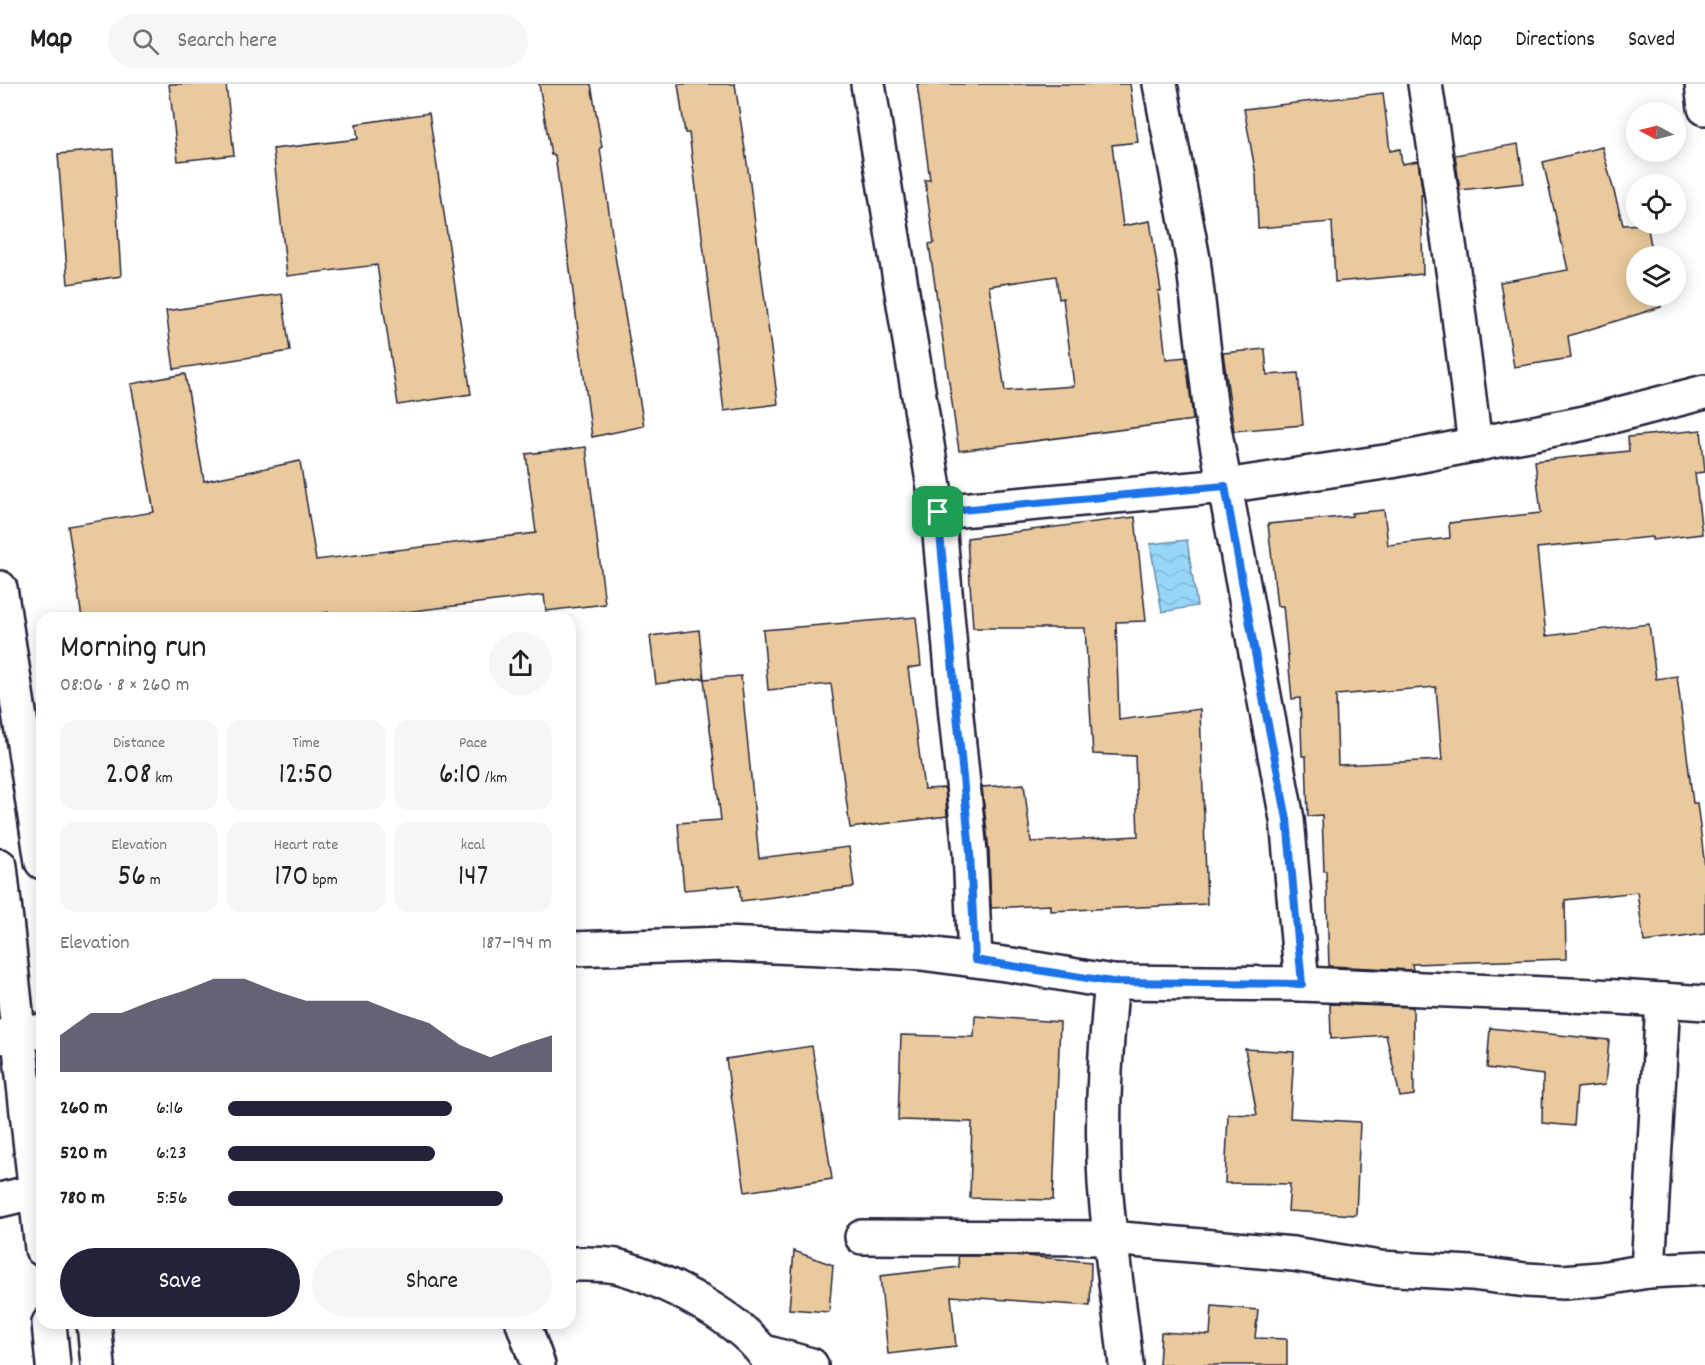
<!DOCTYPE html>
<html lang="en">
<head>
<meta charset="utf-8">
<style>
	:root { --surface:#fff; --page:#f6f6f6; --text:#202124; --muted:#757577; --line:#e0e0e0; --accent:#22223b }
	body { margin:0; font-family:Dekko,sans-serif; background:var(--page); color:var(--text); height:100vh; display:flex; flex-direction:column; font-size:22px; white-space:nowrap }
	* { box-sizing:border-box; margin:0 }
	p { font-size:20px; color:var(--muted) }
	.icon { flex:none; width:33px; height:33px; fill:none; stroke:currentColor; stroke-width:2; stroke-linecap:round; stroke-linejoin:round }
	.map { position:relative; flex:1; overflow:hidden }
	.drawer { position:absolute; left:36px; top:528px; width:540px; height:717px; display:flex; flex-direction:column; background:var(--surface); border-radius:18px; box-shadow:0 3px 15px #0003 }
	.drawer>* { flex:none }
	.needle { width:39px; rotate:277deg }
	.buttons { position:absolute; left:1626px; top:18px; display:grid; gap:12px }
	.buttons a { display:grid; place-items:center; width:60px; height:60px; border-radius:50%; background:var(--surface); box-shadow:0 3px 15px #0003; font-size:30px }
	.pin { position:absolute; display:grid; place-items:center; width:51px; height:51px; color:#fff; margin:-26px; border-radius:12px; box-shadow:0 3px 9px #0006 }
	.round { display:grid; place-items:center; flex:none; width:63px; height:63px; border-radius:32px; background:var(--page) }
	.summary { display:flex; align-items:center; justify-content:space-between; height:102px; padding:0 24px }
	h1 { font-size:33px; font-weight:600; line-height:45px }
	.metrics { display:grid; grid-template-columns:repeat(3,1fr); gap:9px; height:102px; padding:6px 24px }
	.metrics div { display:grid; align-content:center; border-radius:15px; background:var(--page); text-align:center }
	.metrics b { font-size:30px; font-weight:600 }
	.metrics small { font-size:16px; font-weight:400 }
	.metrics p { font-size:16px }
	.chart { height:168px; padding:12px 24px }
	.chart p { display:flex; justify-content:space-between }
	.chart svg { width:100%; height:108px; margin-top:6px; fill:var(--accent); opacity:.7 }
	.action { display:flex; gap:12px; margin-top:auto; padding:12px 24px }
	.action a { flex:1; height:69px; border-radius:36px; background:var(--accent); color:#fff; font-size:24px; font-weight:600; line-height:69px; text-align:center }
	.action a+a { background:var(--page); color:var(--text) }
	ul { padding:0 24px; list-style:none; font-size:20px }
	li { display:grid; grid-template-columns:96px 72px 1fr; align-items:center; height:45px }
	li i { height:15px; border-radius:8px; background:var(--accent) }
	header { display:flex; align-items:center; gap:36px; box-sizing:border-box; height:84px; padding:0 30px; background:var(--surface); border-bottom:2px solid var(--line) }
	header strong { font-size:28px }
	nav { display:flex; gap:33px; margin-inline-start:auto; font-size:21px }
	.search { width:420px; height:54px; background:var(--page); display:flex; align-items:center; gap:15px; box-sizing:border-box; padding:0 21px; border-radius:33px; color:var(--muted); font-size:22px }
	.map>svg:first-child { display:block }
	.water { fill:url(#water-waves); stroke:#688eac; stroke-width:1.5 }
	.building { fill:#eaca9c; stroke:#22223b; stroke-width:1.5; fill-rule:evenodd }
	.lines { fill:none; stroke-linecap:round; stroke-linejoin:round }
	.minor-casing { stroke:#22223b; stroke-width:38 }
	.primary-casing { stroke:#22223b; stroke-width:38 }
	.minor { stroke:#fff; stroke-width:33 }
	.primary { stroke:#fff; stroke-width:33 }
	.route-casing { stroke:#fff; stroke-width:12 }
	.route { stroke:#1a73e8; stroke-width:8 }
</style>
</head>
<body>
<header>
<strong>Map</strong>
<div class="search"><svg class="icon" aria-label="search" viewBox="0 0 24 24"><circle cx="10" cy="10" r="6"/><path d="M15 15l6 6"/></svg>Search here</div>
<nav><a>Map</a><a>Directions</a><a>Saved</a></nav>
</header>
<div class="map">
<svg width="1705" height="1281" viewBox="0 0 1705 1281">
	<defs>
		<pattern id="water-waves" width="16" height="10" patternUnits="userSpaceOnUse" patternTransform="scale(1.5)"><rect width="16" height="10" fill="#97d6f8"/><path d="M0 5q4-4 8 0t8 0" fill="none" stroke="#82b7d6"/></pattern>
	</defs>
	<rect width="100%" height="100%" fill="#fff"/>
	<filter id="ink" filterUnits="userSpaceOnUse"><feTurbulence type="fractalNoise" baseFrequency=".0167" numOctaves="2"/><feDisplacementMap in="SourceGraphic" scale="12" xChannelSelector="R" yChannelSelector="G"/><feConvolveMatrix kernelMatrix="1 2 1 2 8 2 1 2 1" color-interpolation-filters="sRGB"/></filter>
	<g filter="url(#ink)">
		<path class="water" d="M 1187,456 L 1197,522 L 1162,528 L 1150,460 Z"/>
		<g class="building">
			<path d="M 169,0 L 226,0 L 234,71 L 178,77 Z"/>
			<path d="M 539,0 L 591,0 L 602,63 L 600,64 L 616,178 L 644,342 L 592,353 L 555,71 L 551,71 Z"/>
			<path d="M 678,0 L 735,0 L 749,92 L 778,320 L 724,327 L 689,49 L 685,49 Z"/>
			<path d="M 917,0 L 1130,0 L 1138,58 L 1112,61 L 1123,142 L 1150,137 L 1161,207 L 1158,207 L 1166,275 L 1186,273 L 1193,336 L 959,367 L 929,160 L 934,159 L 925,96 L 930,96 ZM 1056,192 L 1059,215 L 1063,214 L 1074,302 L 1005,307 L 989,202 Z"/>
			<path d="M 1383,9 L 1390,67 L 1400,65 L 1402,80 L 1418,77 L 1423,111 L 1421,111 L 1423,190 L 1335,198 L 1332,138 L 1258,144 L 1256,91 L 1244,25 Z"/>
			<path d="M 429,29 L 471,310 L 398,321 L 377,181 L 287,192 L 273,65 L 358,55 L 356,40 Z"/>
			<path d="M 1518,60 L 1524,99 L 1460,106 L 1455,71 Z"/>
			<path d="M 1602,63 L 1623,141 L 1647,140 L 1653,172 L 1636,172 L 1636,212 L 1659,212 L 1661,223 L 1568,252 L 1571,274 L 1514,283 L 1500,198 L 1568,186 L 1543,78 Z"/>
			<path d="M 113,65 L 121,192 L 68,200 L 58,70 Z"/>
			<path d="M 282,210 L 290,267 L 174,285 L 166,227 Z"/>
			<path d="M 1265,265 L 1267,291 L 1298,289 L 1303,341 L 1234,347 L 1223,269 Z"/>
			<path d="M 185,290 L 204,397 L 300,377 L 316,476 L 536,449 L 526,370 L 586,363 L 605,520 L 546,527 L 544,511 L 356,534 L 329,534 L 328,528 L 293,534 L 82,534 L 68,442 L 154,428 L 131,300 Z"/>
			<path d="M 1701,346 L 1705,388 L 1695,389 L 1702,450 L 1652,456 L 1652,453 L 1537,464 L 1546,552 L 1649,540 L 1656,595 L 1677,592 L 1693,719 L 1697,719 L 1705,783 L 1705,850 L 1644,858 L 1637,808 L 1565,816 L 1566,875 L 1412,880 L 1413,886 L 1329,882 L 1326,787 L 1324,787 L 1322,731 L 1308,732 L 1306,672 L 1302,672 L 1300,614 L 1292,615 L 1283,522 L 1277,522 L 1268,440 L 1352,432 L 1352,429 L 1384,426 L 1388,461 L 1450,454 L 1449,439 L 1541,429 L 1535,377 L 1629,367 L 1628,353 ZM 1436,603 L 1442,676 L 1338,681 L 1336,611 Z"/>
			<path d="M 1135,433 L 1146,537 L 1116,538 L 1119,636 L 1200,625 L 1207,820 L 1050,827 L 1050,821 L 991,824 L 989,767 L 982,703 L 1024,700 L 1031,758 L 1138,752 L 1135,672 L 1093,670 L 1085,544 L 973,544 L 967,454 Z"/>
			<path d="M 916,533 L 921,582 L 908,584 L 924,705 L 945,704 L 947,732 L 850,744 L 831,600 L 768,606 L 763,546 Z"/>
			<path d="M 699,546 L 704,594 L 656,600 L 650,552 Z"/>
			<path d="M 741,592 L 759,774 L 849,763 L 854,803 L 741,817 L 739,801 L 684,806 L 678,739 L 721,736 L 704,595 Z"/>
			<path d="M 1330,920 L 1413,923 L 1414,1011 L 1400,1013 L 1386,951 L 1331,955 Z"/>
			<path d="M 975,932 L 1060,938 L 1053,1116 L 970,1114 L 972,1038 L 898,1036 L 901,951 L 974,953 Z"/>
			<path d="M 1490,944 L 1609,956 L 1605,1001 L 1577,1004 L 1574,1042 L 1542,1039 L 1543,991 L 1487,984 Z"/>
			<path d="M 812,962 L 832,1095 L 745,1108 L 726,975 Z"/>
			<path d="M 1245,965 L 1294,968 L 1290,1034 L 1360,1038 L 1356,1131 L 1288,1127 L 1290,1100 L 1225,1099 L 1228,1030 L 1257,1031 Z"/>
			<path d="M 794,1167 L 833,1181 L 829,1228 L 789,1225 Z"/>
			<path d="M 958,1172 L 1026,1172 L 1091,1178 L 1090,1222 L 951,1212 L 956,1262 L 888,1270 L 880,1192 L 959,1183 Z"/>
			<path d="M 1212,1222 L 1258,1226 L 1255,1254 L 1287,1255 L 1287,1281 L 1159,1281 L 1161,1248 L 1210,1251 Z"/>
		</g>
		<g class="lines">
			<defs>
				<g id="minor">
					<path d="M 868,0 L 938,428 L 956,632 L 970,768 L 975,875"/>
					<path d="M 1160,0 L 1193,175 L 1211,328 L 1287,735 L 1302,900"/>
					<path d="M 1425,0 L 1454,193 L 1475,361"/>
					<path d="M 1702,0 L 1705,24"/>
					<path d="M 938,428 L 1225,402 L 1391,377 L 1585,339 L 1705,308"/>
					<path d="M 570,865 L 724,860 L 822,864 L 921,869 L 1012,881 L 1112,898 L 1302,900 L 1618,913 L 1705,919"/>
					<path d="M 1112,898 C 1105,965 1101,1032 1105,1099 C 1109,1160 1120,1220 1126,1281"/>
					<path d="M 0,953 L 42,947"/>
					<path d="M 0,1116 L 37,1107"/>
					<path d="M 862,1153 L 1110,1154 L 1293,1170 L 1380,1184 L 1471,1189 L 1526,1196 L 1563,1198 L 1600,1195 L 1648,1187 L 1705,1184"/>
					<path d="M 570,1180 C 585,1180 601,1179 616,1182 C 662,1193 749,1238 771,1281"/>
					<path d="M 1648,1187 L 1663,916"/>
					<path d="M 523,1239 L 538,1281"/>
					<path d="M 764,1268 L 811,1281"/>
				</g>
				<g id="primary">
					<path d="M 0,504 L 42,778"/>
					<path d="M 0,782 L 42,1165"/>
					<path d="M 49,1239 L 53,1281"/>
					<path d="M 94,1239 L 98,1281"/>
				</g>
			</defs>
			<use href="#minor" class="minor-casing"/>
			<use href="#primary" class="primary-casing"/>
			<use href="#minor" class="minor"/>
			<use href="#primary" class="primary"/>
		</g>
	</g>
	<g class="lines" filter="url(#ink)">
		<defs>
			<path id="route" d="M 1225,402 L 1266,630 L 1287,735 L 1302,900 L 1112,898 L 975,876 L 970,768 L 938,428 Z"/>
		</defs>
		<use href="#route" class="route-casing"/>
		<use href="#route" class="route"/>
	</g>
</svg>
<div class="buttons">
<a><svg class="needle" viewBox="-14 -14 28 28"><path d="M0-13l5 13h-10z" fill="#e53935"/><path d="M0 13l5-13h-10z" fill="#757577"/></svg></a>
<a><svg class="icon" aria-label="locate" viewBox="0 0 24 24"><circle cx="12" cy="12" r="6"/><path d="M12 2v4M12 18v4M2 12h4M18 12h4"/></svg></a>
<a><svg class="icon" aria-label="layers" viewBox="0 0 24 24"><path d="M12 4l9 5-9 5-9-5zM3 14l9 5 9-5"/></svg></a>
</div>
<div class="pin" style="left:938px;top:428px;background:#1e9e55"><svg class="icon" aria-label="arrive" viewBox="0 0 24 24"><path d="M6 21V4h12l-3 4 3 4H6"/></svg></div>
<section class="drawer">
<div class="summary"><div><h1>Morning run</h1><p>08:06 · 8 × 260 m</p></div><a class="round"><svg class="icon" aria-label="share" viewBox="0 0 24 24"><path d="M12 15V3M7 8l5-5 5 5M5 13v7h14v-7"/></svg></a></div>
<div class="metrics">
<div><p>Distance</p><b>2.08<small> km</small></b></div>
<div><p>Time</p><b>12:50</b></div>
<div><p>Pace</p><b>6:10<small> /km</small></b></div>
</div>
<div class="metrics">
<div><p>Elevation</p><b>56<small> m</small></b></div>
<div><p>Heart rate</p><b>170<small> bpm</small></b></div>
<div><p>kcal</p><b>147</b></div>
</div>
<div class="chart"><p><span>Elevation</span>187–194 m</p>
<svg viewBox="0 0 160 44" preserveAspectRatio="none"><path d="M0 44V29L10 20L20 20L30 15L40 11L50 6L60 6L70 11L80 15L90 15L100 15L110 20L120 24L130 33L140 38L150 33L160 29V44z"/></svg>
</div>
<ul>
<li><b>260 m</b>6:16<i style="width:69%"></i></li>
<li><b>520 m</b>6:23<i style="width:64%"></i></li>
<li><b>780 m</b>5:56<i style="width:85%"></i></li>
</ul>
<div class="action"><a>Save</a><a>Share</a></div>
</section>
</div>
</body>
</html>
